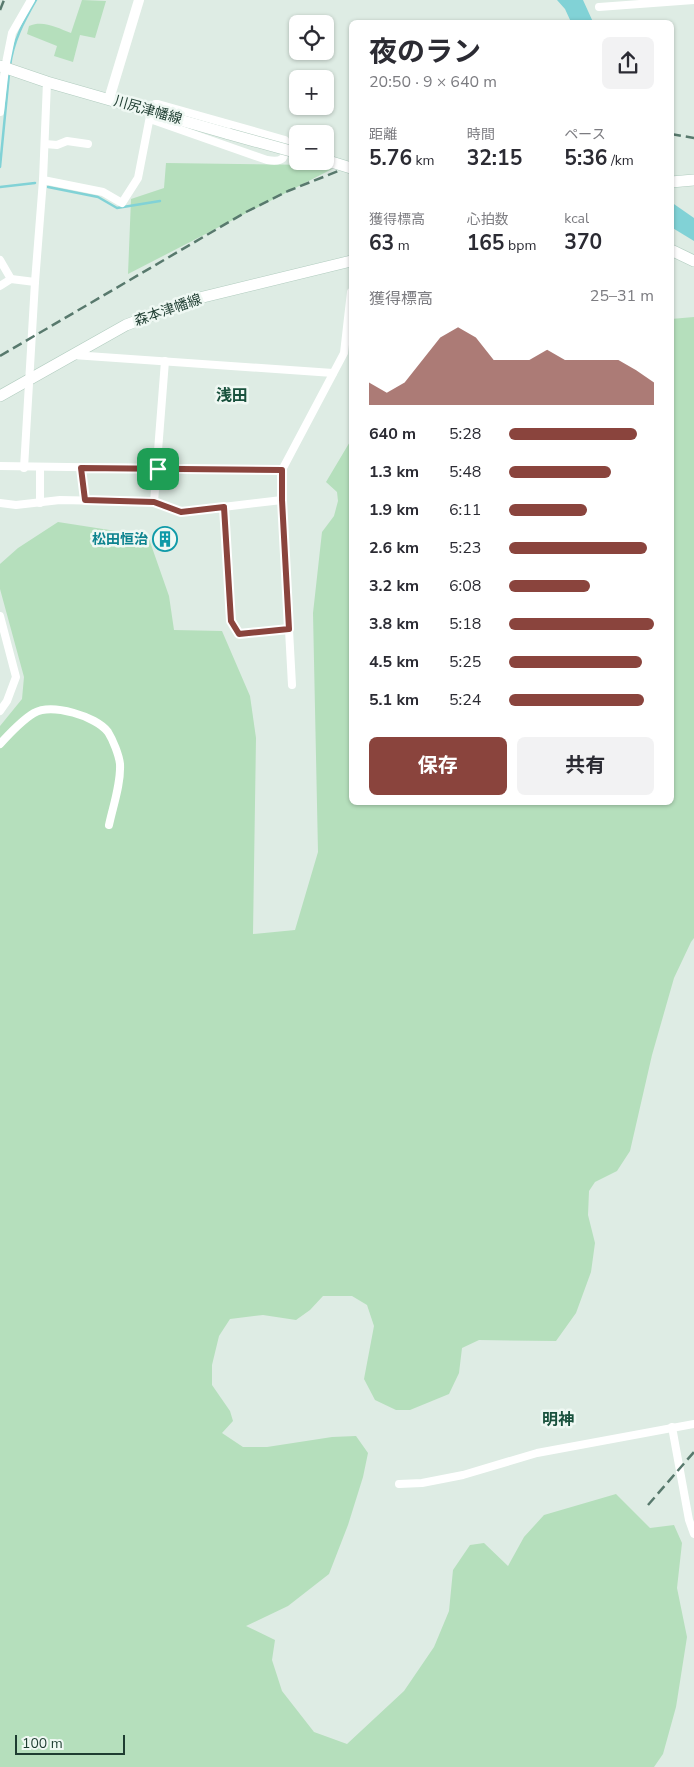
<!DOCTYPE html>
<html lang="ja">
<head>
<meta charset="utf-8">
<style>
	:root { --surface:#fff; --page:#f2f2f3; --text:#2b2b33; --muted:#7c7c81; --accent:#8a443d }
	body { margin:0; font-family:"Nunito Sans","Noto Sans JP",sans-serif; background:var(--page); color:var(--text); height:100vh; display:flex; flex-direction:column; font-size:19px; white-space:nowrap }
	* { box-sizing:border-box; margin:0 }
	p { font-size:16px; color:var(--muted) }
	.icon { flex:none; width:28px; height:28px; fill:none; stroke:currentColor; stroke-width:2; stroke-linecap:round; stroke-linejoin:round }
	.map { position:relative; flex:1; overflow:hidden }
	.side { position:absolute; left:349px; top:20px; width:325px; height:785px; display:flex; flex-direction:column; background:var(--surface); border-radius:8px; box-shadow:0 1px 4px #0004 }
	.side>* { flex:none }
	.buttons { position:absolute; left:289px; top:15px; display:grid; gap:10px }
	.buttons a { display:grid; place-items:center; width:45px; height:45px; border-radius:8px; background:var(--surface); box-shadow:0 1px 4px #0004; font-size:25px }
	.scale { position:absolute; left:15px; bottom:12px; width:110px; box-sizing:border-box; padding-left:5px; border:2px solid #1e3d31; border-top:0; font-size:14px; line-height:18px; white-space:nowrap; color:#1e3d31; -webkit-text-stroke:4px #eff8f3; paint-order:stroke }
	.pin { position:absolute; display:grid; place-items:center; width:42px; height:42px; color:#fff; margin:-21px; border-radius:10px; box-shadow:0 2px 8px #0006 }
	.round { display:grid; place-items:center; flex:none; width:52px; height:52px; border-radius:8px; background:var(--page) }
	.headline { display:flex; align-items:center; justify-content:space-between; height:85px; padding:0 20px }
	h1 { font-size:28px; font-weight:700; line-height:38px }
	.figures { display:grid; grid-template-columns:repeat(3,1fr); gap:8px; height:85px; padding:5px 20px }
	.figures div { display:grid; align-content:center }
	.figures b { font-size:21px; font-weight:700 }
	.figures small { font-size:14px; font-weight:400 }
	.figures p { font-size:14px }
	.chart { height:140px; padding:10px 20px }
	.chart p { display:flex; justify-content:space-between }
	.chart svg { width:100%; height:90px; margin-top:5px; fill:var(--accent); opacity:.7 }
	.primary-button { display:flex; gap:10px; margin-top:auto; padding:10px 20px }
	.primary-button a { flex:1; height:58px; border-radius:8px; background:var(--accent); color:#fff; font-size:20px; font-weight:700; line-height:58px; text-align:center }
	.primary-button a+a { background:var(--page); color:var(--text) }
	ul { padding:0 20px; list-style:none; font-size:16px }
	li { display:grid; grid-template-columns:80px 60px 1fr; align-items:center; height:38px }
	li i { height:12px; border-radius:6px; background:var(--accent) }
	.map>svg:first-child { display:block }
	.green { fill:#b5dfbc }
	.water { fill:#81d2d6 }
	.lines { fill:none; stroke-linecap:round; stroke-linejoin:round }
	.stream { stroke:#81d2d6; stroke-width:2.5 }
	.secondary-casing { stroke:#b1ccbf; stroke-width:12 }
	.minor { stroke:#fff; stroke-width:8 }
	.tertiary { stroke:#fff; stroke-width:10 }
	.secondary { stroke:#fff; stroke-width:11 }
	.rail { stroke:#58796d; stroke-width:2.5; stroke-dasharray:10 5; stroke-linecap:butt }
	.secondary-bridge-casing { stroke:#b1ccbf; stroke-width:12; stroke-linecap:butt }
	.secondary-bridge { stroke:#fff; stroke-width:11 }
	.route-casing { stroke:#fff; stroke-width:10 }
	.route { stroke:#8a443d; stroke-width:6 }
	.labels { text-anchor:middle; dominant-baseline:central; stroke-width:5; stroke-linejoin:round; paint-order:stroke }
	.street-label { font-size:14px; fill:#1e3d31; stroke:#eff8f3 }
	.culture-label { font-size:14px; font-weight:bold; fill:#0d838f; stroke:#eff8f3; text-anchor:end }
	.quarter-label { font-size:16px; font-weight:bold; fill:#19513d; stroke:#eff8f3 }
</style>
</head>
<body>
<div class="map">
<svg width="694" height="1767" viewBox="0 0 694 1767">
	<rect width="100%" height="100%" fill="#deece4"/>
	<g class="green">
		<path d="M 82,0 L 106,1 L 95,38 L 80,35 L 73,62 L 54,56 L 57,46 L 27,34 L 29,26 C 44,20 57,28 71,33 Z"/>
		<path d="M 166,163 L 322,165 L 332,169 L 128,274 L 131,199 L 164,188 Z"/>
		<path d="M 694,317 L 694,938 L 691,942 L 674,978 L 652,1055 L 630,1151 L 617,1171 L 595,1182 L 589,1191 L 588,1215 L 595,1243 L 591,1272 L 576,1313 L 556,1341 L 479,1340 L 462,1348 L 459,1373 L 449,1394 L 410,1410 L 396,1410 L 375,1400 L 364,1379 L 374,1326 L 367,1305 L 352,1296 L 323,1296 L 310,1310 L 296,1320 L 263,1315 L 230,1319 L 219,1336 L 212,1365 L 212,1385 L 230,1411 L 233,1421 L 222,1433 L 243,1447 L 267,1447 L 332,1437 L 356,1436 L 368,1453 L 363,1477 L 348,1525 L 329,1574 L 288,1606 L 246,1626 L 275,1640 L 272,1660 L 282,1691 L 314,1732 L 347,1744 L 404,1691 L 434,1647 L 449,1611 L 453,1570 L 470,1545 L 484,1543 L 508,1566 L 524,1537 L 544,1515 L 616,1494 L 650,1528 L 674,1525 L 682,1543 L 677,1588 L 687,1637 L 676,1707 L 663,1754 L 654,1767 L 0,1767 L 0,726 L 22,699 L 24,677 L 0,589 L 0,564 L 18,548 L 58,522 L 148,536 L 169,596 L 174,630 L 222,631 L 250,696 L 256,738 L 253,934 L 295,930 L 318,852 L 313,613 L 322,532 L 334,516 L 338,501 L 337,492 L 326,482 L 351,440 L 351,802 L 671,802 L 671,319 Z"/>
	</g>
	<g class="water">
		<path d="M 557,0 L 583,0 L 593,22 L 571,22 L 565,9 Z"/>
		<path d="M 671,202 L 694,218 L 694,241 L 671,227 Z"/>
	</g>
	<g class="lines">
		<g class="stream">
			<path d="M 10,66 C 13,41 24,21 36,0"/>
			<path d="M 0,167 L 9,74"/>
			<path d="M 0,187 L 35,183"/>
			<path d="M 48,187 L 98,197 L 117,208 L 160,201"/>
		</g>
		<defs>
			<g id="secondary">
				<path d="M 0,66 L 47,82 L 229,134"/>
				<path d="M 671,182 L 694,180"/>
				<path d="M 671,250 L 694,261"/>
				<path d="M 0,396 L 126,325 L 195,299 L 351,261"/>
			</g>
		</defs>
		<use href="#secondary" class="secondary-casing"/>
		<g class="minor">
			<path d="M 599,7 L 694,0"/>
			<path d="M 0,112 L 5,68 L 12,33 L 31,0"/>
			<path d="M 45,144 L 57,145 L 67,141 L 88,144"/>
			<path d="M 43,180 L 103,192 L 122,203 L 138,178 L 151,111 L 155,104 L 158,104 L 285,140 L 287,143 C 285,158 284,163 267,160 L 150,119"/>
			<path d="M 0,260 L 11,279"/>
			<path d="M 0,286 L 11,279 L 35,282"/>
			<path d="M 73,355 L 333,373"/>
			<path d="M 0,466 L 282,470 L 344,353 L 351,292"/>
			<path d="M 24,468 L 35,282 L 43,180 L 47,82"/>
			<path d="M 40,468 L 40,503"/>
			<path d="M 81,468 L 85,500"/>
			<path d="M 282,470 L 282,500 L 292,685"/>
			<path d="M 154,502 L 165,361"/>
			<path d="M 0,503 L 16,505 L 60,500 L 154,502 L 181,512 L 282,500"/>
			<path d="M 224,507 L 231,621 L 239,634 L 289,629"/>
			<path d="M 0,616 L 16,677 L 7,701 L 0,711"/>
			<path d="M 0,744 C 10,733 22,720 34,713 C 52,703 96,716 108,732 C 113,740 119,755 120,764 C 121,784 113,806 109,825"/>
			<path d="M 672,1427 L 689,1520 L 694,1534"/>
			<path d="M 399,1484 L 422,1483 L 463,1475 L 537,1453 L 694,1424"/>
		</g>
		<path class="tertiary" d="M 109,99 L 139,0"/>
		<use href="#secondary" class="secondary"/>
		<g class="rail">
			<path d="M 0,10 L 4,0"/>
			<path d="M 671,134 L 694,138"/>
			<path d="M 0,356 L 246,212 L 288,191 L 351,166"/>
			<path d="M 648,1505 L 694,1452"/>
		</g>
		<defs>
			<g id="secondary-bridge">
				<path d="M 229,134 L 298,153"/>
				<path d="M 325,160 L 351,168"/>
			</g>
		</defs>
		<use href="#secondary-bridge" class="secondary-bridge-casing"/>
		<use href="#secondary-bridge" class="secondary-bridge"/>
	</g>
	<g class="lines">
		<defs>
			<path id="route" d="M 81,468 L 282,470 L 282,500 L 289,629 L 239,634 L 231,621 L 224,507 L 181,512 L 154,502 L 85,500 Z"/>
		</defs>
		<use href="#route" class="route-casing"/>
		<use href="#route" class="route"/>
	</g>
	<defs>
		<symbol id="building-ring" viewBox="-11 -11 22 22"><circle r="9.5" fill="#eff8f3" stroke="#0f9aa8" stroke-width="1.5"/><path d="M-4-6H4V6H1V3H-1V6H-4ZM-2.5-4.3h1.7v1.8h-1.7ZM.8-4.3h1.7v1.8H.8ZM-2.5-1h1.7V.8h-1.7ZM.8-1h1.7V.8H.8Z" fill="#0f9aa8"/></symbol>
	</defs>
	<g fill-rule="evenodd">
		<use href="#building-ring" x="151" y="525" width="28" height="28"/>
	</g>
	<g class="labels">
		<g class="street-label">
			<text transform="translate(148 110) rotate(16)">川尻津幡線</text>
			<text transform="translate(168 310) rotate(-19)">森本津幡線</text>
		</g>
		<g class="culture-label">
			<text x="148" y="539">松田恒治</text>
		</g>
		<g class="quarter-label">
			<text x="232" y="396">浅田</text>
			<text x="558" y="1420">明神</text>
		</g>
	</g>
</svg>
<div class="buttons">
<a><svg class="icon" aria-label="locate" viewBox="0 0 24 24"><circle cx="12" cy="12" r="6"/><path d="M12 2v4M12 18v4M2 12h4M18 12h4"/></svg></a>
<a>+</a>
<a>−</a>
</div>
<div class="scale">100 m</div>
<div class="pin" style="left:158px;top:469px;background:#1e9e55"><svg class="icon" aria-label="arrive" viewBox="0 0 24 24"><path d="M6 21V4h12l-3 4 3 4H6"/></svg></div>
<section class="side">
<div class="headline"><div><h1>夜のラン</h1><p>20:50 · 9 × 640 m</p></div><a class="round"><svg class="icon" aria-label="share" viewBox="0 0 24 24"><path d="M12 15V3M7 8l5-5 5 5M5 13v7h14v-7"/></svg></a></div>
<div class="figures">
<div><p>距離</p><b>5.76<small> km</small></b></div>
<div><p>時間</p><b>32:15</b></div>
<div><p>ペース</p><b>5:36<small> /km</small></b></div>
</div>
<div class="figures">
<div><p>獲得標高</p><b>63<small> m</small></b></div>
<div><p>心拍数</p><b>165<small> bpm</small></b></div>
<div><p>kcal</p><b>370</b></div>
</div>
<div class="chart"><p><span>獲得標高</span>25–31 m</p>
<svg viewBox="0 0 160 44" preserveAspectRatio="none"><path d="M0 44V33L10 38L20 33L30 22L40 11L50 6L60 11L70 22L80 22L90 22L100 17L110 22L120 22L130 22L140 22L150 27L160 33V44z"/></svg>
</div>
<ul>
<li><b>640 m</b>5:28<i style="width:88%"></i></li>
<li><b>1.3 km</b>5:48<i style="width:70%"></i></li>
<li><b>1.9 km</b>6:11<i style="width:54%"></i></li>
<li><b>2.6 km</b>5:23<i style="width:95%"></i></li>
<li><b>3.2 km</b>6:08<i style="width:56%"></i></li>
<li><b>3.8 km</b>5:18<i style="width:100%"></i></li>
<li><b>4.5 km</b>5:25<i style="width:92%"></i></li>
<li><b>5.1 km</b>5:24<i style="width:93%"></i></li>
</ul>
<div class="primary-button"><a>保存</a><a>共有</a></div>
</section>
</div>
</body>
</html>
